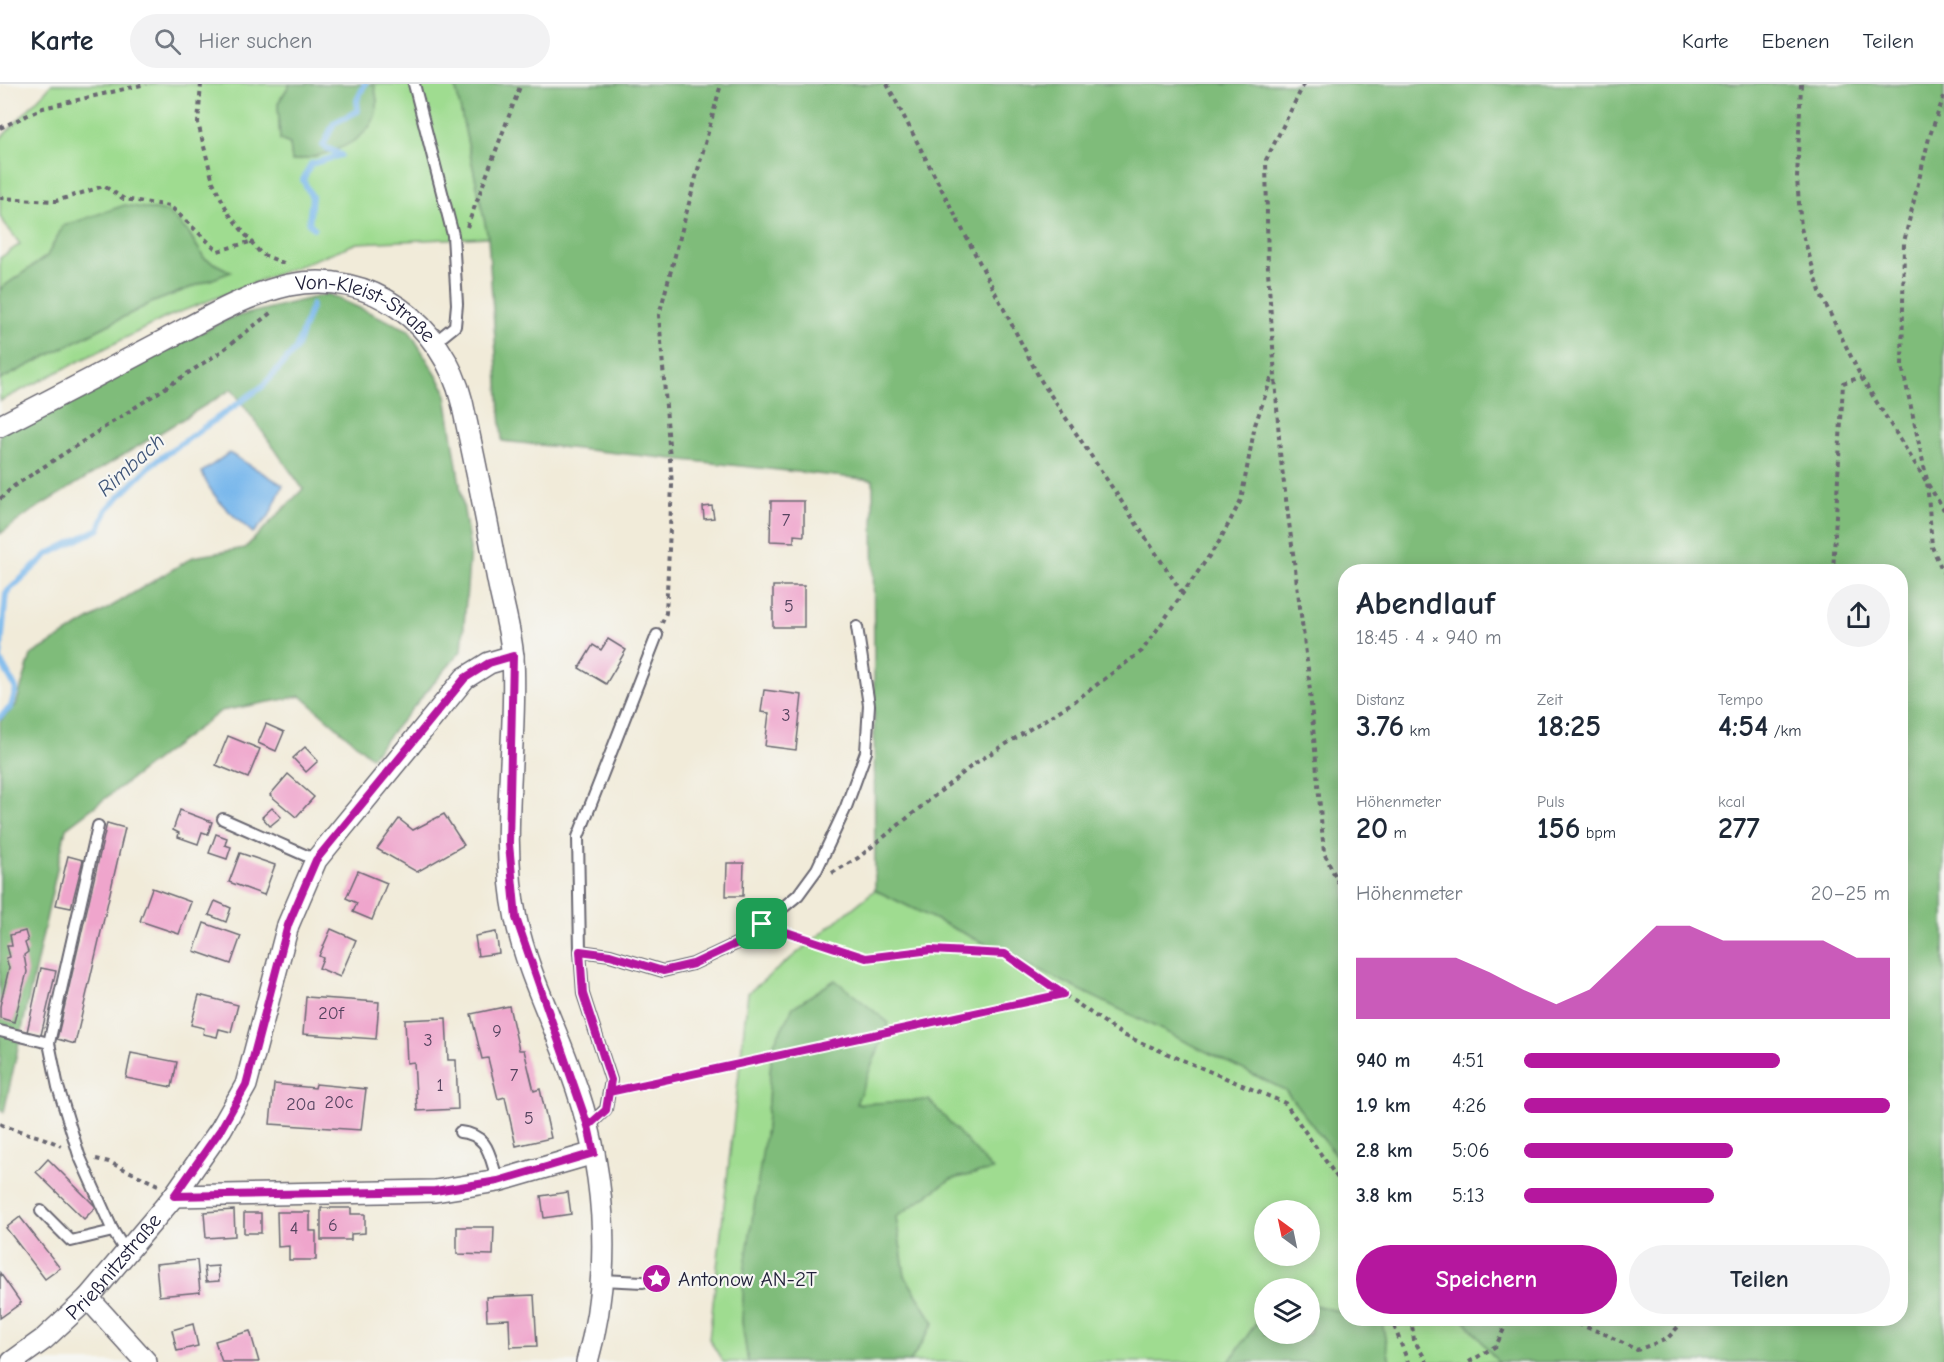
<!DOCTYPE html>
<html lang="de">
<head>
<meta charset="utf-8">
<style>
	:root { --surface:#fff; --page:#f2f2f3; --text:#1f2937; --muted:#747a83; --line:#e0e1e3; --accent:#b5179e }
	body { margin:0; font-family:"Comic Neue",sans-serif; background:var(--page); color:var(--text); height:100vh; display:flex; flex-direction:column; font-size:22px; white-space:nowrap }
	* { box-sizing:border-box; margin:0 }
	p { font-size:20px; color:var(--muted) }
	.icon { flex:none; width:33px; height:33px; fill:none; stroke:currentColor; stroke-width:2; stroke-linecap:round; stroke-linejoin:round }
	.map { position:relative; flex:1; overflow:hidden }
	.details { position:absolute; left:1338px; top:480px; width:570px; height:762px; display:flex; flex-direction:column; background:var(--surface); border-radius:24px; box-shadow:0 3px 15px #0003 }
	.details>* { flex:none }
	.needle { width:39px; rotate:327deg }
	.controls { position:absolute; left:1254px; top:1116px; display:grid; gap:12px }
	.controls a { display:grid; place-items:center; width:66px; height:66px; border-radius:50%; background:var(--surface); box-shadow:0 3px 15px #0003; font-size:30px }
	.pin { position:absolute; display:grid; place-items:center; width:51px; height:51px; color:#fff; margin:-26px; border-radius:12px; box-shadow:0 3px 9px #0006 }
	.round { display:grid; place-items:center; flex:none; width:63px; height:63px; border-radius:32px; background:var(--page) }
	.overview { display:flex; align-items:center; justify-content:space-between; height:102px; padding:0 18px }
	h1 { font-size:33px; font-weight:600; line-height:45px }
	.figures { display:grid; grid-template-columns:repeat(3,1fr); gap:9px; height:102px; padding:6px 18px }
	.figures div { display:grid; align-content:center }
	.figures b { font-size:30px; font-weight:600 }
	.figures small { font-size:16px; font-weight:400 }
	.figures p { font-size:16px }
	.chart { height:168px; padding:12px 18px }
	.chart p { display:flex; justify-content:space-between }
	.chart svg { width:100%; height:108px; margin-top:6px; fill:var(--accent); opacity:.7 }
	.primary-button { display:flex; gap:12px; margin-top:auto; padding:12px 18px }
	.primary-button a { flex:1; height:69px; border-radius:36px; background:var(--accent); color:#fff; font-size:24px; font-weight:600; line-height:69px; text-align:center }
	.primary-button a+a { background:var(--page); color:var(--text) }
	ul { padding:0 18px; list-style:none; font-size:20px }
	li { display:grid; grid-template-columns:96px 72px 1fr; align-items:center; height:45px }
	li i { height:15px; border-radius:8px; background:var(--accent) }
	header { display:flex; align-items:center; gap:36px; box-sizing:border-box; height:84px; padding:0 30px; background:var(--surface); border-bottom:2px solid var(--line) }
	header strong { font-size:28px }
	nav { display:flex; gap:33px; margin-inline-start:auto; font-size:21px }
	.search { width:420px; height:54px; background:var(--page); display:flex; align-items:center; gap:15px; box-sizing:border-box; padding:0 21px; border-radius:33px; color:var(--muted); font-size:22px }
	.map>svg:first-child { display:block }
	.green { fill:#9fdc90; stroke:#607f66; stroke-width:1.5; fill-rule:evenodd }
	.forest { fill:#7fbc7a; stroke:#506f5a; stroke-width:1.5 }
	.water { fill:#79b8ec; stroke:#4e6d94; stroke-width:1.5 }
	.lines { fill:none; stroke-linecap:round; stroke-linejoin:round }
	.stream { stroke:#79b8ec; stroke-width:6 }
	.building { fill:#efa5cc }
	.service-casing { stroke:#6a6872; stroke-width:14 }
	.minor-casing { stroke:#6a6872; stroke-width:24 }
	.path { stroke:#6a6872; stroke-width:4; stroke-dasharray:4.5 4.5; stroke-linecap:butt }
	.service { stroke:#fff; stroke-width:10 }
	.minor { stroke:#fff; stroke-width:21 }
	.route-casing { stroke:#fff; stroke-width:12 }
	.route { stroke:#b5179e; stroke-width:8 }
	.labels { text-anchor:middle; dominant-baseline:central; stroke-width:4.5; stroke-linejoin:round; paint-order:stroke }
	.number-label { font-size:18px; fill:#55435f }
	.street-label { font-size:21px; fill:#22223b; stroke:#f6f6f2 }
	.poi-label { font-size:21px; fill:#22223b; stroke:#f6f6f2; text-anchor:start }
	.water-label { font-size:22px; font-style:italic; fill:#405679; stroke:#f6f6f2 }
</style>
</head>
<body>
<header>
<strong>Karte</strong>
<div class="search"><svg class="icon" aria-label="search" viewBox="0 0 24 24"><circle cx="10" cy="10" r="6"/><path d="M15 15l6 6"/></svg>Hier suchen</div>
<nav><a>Karte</a><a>Ebenen</a><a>Teilen</a></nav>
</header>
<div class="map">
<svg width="1944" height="1278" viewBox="0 0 1944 1278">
	<rect width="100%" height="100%" fill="#f6f6f2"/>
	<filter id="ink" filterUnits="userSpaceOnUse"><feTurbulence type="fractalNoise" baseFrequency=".0167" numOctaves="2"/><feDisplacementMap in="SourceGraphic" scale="12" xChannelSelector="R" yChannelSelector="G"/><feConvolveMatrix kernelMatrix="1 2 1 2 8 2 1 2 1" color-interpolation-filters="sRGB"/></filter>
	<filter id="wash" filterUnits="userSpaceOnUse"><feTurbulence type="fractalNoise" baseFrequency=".008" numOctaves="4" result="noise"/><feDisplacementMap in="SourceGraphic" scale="24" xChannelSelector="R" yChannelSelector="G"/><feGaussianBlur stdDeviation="1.35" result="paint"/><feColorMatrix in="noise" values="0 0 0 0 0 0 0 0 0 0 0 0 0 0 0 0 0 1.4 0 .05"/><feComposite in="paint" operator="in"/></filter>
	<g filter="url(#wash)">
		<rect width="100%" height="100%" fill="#f1ebd9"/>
		<g class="green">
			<path d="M 52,0 L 290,0 L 278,19 L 280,56 L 290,60 L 292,77 C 323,72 373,59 377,23 C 378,16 375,7 374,0 L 455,0 L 488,153 L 357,159 L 167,233 L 0,317 L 0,296 L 151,219 L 231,188 L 204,174 L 189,149 L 63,142 L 47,172 L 0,205 L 0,174 L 20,160 L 0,133 L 0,55 Z"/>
			<path d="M 875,806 L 1285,1006 L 1345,1083 L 1345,1229 L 1310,1220 L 1310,1204 L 1264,1204 L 1264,1228 L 1229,1278 L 910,1278 L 934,1239 L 905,1192 L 896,1133 L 951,1095 L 992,1086 L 856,1021 L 772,963 L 766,1044 L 742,1238 L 748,1278 L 723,1278 L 709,1255 L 748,909 ZM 1264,1126 L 1310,1126 L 1310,1172 L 1264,1172 Z"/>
			<path d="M 1365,1235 L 1464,1235 L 1498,1278 L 1390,1278 L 1382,1239 Z"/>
		</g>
		<g class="forest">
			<path d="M 290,0 L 374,0 C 375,7 378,16 377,23 C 373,60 323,72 292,77 L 290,60 L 280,56 L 278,19 Z"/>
			<path d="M 455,0 L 1944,0 L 1944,1278 L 1498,1278 L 1464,1235 L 1900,1234 L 1900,488 L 1346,488 L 1345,1083 L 1285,1006 L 875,806 L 873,396 L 502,357 L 488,153 Z"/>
			<path d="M 125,121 L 168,128 L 189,149 L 204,174 L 231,188 L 151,219 L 0,296 L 0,205 L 47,172 L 63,142 Z"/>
			<path d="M 328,210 L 409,246 L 445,305 L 470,465 L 462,566 L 371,673 L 301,612 L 221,627 L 66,744 L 4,1028 L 0,1026 L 0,637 L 16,621 L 31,571 L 193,473 L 245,464 L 303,405 L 232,305 L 33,426 L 0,450 L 0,349 L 230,234 Z"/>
			<path d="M 835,896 L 889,939 L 856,1020 L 929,1016 L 993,1086 L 951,1095 L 896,1133 L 905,1192 L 934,1239 L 910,1278 L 748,1278 L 742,1238 L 744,1189 L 766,1044 L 772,963 L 793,923 Z"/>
			<path d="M 1310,1220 L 1345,1229 L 1346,1234 L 1365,1235 L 1382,1239 L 1390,1278 L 1229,1278 L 1264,1228 L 1264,1250 L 1310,1250 Z"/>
		</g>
		<path class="water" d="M 229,369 L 283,401 L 269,432 L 253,449 C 234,432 210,413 202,388 Z"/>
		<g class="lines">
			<g class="stream">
				<path d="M 314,144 L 309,139 L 312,113 L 303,96 L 311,80 L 341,71 L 323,62 L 334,39 L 358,27 L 357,16 L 365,0"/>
				<path d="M 0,573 L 6,509 L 48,470 L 99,445 L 107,425 L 152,380 L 263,302 L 296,265 L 312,221"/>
				<path d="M 0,576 L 16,605 L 11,623 L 0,633"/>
			</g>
		</g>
		<g id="blocks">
			<g class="building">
				<path d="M 771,417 L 804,417 L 804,452 L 794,451 L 794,458 L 770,457 Z"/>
				<path d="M 712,422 L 714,434 L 704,435 L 703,423 Z"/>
				<rect x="773" y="502" width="31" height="41"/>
				<path d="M 608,555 L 626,566 L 606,600 L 579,584 L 593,561 L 601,566 Z"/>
				<path d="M 764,606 L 802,611 L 796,666 L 765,662 L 769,629 L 761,628 Z"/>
				<path d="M 266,640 L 284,648 L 276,667 L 258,659 Z"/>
				<path d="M 228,652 L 260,665 L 248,694 L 216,681 Z"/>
				<path d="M 305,663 L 318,677 L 306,688 L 293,674 Z"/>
				<path d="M 288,690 L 314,713 L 296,733 L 270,711 Z"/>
				<path d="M 272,724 L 281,733 L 270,742 L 262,733 Z"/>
				<path d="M 180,726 L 212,738 L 208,750 L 202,748 L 198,760 L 178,753 L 179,749 L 173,746 Z"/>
				<path d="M 444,730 L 464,761 L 417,788 L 377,765 L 399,735 L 413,746 Z"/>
				<path d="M 107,739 L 125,744 L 75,960 L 57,955 Z"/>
				<path d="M 216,750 L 227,754 L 225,761 L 231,763 L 227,775 L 209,769 Z"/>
				<path d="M 240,769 L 275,781 L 264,811 L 229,798 Z"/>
				<path d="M 68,772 L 83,776 L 71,824 L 56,821 Z"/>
				<path d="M 727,779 L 744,779 L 743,812 L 726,812 Z"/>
				<path d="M 358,787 L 387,799 L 372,836 L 353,828 L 357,819 L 346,814 Z"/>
				<path d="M 152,804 L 191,818 L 179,850 L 140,837 Z"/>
				<path d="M 215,817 L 231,824 L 226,838 L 209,831 Z"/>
				<path d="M 204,839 L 241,852 L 231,880 L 194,867 Z"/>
				<path d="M 331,845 L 356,856 L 340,893 L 319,884 L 323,874 L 319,872 Z"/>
				<path d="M 25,847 L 28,857 L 25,859 L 28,868 L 24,871 L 27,888 L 14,938 L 0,934 L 0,922 L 9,884 L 6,874 L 10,873 L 7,862 L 12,862 L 10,851 Z"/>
				<path d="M 496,848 L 499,869 L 478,872 L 475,852 Z"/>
				<path d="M 41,884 L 56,887 L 41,951 L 27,948 Z"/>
				<path d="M 199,911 L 238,921 L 231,948 L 219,945 L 217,953 L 203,950 L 204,944 L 191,941 Z"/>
				<path d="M 306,913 L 379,918 L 376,955 L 303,950 Z"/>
				<path d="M 509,922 L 519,966 L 524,966 L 534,1007 L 540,1005 L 551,1054 L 516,1062 L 505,1013 L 498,1015 L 488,974 L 482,975 L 471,930 Z"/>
				<path d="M 446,934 L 448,976 L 456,976 L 458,1025 L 417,1027 L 414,978 L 407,979 L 405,936 Z"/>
				<path d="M 131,969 L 177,978 L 172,1003 L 126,994 Z"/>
				<path d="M 274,1000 L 315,1004 L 316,1000 L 366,1005 L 361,1046 L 270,1040 Z"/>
				<path d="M 48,1075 L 96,1123 L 84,1135 L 36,1088 Z"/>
				<path d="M 568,1108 L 571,1130 L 544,1134 L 541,1112 Z"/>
				<path d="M 321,1124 L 351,1124 L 351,1130 L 365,1130 L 365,1149 L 351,1150 L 351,1156 L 321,1156 Z"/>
				<path d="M 234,1126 L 235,1152 L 206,1154 L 204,1128 Z"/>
				<path d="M 277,1128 L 310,1128 L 310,1147 L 316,1147 L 316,1176 L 289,1176 L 289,1162 L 278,1163 Z"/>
				<rect x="244" y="1129" width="17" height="20"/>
				<path d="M 20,1133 L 60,1184 L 45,1195 L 6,1144 Z"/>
				<path d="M 457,1143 L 494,1143 L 493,1171 L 457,1170 Z"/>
				<path d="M 197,1176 L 200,1208 L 159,1212 L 156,1180 Z"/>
				<path d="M 218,1182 L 219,1197 L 206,1198 L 204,1183 Z"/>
				<path d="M 0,1189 L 21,1219 L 0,1234 Z"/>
				<path d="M 534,1211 L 537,1262 L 510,1263 L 509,1235 L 487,1236 L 486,1213 Z"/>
				<path d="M 193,1240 L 198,1262 L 177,1267 L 172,1246 Z"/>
				<path d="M 250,1247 L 259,1278 L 222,1278 L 215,1257 Z"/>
			</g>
		</g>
	</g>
	<g filter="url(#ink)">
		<use href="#blocks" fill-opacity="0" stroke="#6a6872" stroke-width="1.5"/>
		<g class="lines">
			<defs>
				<g id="service">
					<path d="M 414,0 L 453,151 L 457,220 L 455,242 L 434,259"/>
					<path d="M 223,735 L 316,776"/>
					<path d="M 98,742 L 49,959 L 58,1003 L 79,1071 L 113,1147 L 126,1168"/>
					<path d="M 580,867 L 578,753 L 657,551"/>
					<path d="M 0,947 L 49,959"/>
					<path d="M 588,1043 L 606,1025 L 611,996 L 583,910 L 580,867 L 610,871 L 663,887 L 693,880 L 744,856 L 798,811 L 817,785 L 846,723 L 866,668 L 869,621 L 857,543"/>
					<path d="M 460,1048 C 490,1051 489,1072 498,1097"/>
					<path d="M 41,1127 L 71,1157 L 113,1147"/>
					<path d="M 602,1196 L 643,1198"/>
				</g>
				<g id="minor">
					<path id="s1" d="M 0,342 C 55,314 110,285 165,256 C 205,235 244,211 289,201 C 370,184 443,240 462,318 C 475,377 487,437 498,496 C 503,522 511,548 513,574 C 518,660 498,750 516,835 C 527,888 553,937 571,988 C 605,1079 614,1183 587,1278"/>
					<path d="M 174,1112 L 435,1107 L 498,1097 L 594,1069"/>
					<path d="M 88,1214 L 146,1278"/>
					<path id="s2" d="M 12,1278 L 44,1255 L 88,1214 L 174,1112 L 221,1045 L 246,1001 L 288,841 L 316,776 L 465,594 L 489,579 L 513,572"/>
				</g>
			</defs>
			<use href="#service" class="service-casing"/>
			<use href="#minor" class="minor-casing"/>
			<g class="path">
				<path d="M 201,0 L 198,39 L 213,98 L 229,130 L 261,170 L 286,180"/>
				<path d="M 887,0 L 1040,295 L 1183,510"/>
				<path d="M 1304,0 L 1266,76 L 1268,187 L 1280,369 L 1308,585 L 1324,769 L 1346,814"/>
				<path d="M 1801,0 L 1797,95 L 1801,144 L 1821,211 L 1861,293 L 1944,426"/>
				<path d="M 1944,12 L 1929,54 L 1904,158 L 1902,282 L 1927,396 L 1932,463 L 1944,490"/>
				<path d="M 0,44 L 43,24 L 146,0"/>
				<path d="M 0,114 L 56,117 L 104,102 L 124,115 L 170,122 L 218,167 L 253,157"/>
				<path d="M 467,143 L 521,0"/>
				<path d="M 0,415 L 14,402 L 219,269 L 273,227"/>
				<path d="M 1833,488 L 1843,299 L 1861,293"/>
				<path d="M 662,539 L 666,529 L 672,401 L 659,231 L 721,0"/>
				<path d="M 832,789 L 858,774 L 974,680 L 1075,617 L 1142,567 L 1219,458 L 1241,416 L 1255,341 L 1272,292"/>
				<path d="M 777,845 L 866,874 L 931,866 L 1005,870 L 1123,951 L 1285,1019 L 1346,1106"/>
				<path d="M 624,1004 L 1063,910"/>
				<path d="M 0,1040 C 20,1049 41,1051 61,1062"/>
				<path d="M 96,1075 L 109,1078 L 158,1101"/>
				<path d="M 1391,1234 L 1408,1278"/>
				<path d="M 1411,1234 L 1414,1256 L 1427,1278"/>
				<path d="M 1561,1234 L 1605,1250 L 1637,1266 L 1667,1255 L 1686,1234"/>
				<path d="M 1469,1278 L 1496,1262 L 1509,1234"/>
			</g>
			<use href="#service" class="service"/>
			<use href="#minor" class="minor"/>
		</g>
	</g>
	<g class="lines" filter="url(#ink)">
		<defs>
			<path id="route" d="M 762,840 L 744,856 L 693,880 L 663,887 L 610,871 L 580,867 L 583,910 L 611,996 L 606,1026 L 588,1042 L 516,834 L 509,760 L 513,572 L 489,579 L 465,594 L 316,776 L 288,841 L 246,1001 L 221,1045 L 174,1112 L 435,1107 L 498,1097 L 594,1069 L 588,1042 L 606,1026 L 609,1008 L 1063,910 L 1005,870 L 931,866 L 866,874 L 762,840"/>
		</defs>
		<use href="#route" class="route-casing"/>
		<use href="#route" class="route"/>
	</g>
	<defs>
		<symbol id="sight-disc" viewBox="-11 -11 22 22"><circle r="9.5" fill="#b5179e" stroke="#f6f6f2"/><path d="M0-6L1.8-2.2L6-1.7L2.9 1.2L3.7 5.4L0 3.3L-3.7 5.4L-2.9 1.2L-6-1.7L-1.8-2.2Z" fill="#fff"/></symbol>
	</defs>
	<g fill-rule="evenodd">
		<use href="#sight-disc" x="640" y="1178" width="33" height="33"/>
	</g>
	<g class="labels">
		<g class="number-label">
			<text x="786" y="436">7</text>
			<text x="789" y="522">5</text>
			<text x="786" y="631">3</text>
			<text x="331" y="929">20f</text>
			<text x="497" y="947">9</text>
			<text x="428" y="956">3</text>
			<text x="514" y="991">7</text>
			<text x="440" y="1001">1</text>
			<text x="339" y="1018">20c</text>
			<text x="301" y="1020">20a</text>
			<text x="529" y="1034">5</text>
			<text x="333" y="1141">6</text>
			<text x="294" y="1144">4</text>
		</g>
		<g class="street-label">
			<text stroke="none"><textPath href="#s1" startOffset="406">Von-Kleist-Straße</textPath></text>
			<text stroke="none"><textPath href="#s2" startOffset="140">Prießnitzstraße</textPath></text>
		</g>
		<g class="poi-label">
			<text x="678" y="1195">Antonow AN-2T</text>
		</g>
		<g class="water-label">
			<text transform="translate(131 381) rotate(-42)">Rimbach</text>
		</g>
	</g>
</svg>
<div class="controls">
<a><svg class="needle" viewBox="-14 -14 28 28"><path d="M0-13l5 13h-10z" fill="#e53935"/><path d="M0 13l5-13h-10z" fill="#747a83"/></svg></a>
<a><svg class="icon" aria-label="layers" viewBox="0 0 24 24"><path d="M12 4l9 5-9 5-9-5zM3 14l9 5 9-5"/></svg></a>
</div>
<div class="pin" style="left:762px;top:840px;background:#1e9e55"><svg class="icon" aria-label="arrive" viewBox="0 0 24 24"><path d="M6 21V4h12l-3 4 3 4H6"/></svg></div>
<section class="details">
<div class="overview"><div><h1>Abendlauf</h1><p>18:45 · 4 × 940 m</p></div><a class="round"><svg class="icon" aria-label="share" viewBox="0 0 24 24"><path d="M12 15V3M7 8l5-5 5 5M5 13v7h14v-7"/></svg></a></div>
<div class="figures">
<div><p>Distanz</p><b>3.76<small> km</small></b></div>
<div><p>Zeit</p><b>18:25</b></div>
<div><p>Tempo</p><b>4:54<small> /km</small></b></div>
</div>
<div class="figures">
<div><p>Höhenmeter</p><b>20<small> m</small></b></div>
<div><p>Puls</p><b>156<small> bpm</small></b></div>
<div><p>kcal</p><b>277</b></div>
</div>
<div class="chart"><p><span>Höhenmeter</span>20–25 m</p>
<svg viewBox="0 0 160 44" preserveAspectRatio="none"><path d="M0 44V19L10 19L20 19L30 19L40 25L50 32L60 38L70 32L80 19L90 6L100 6L110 12L120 12L130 12L140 12L150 19L160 19V44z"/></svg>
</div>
<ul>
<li><b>940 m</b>4:51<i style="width:70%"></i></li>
<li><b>1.9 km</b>4:26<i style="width:100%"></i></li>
<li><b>2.8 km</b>5:06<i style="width:57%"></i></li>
<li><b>3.8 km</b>5:13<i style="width:52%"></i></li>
</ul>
<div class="primary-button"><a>Speichern</a><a>Teilen</a></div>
</section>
</div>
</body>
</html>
